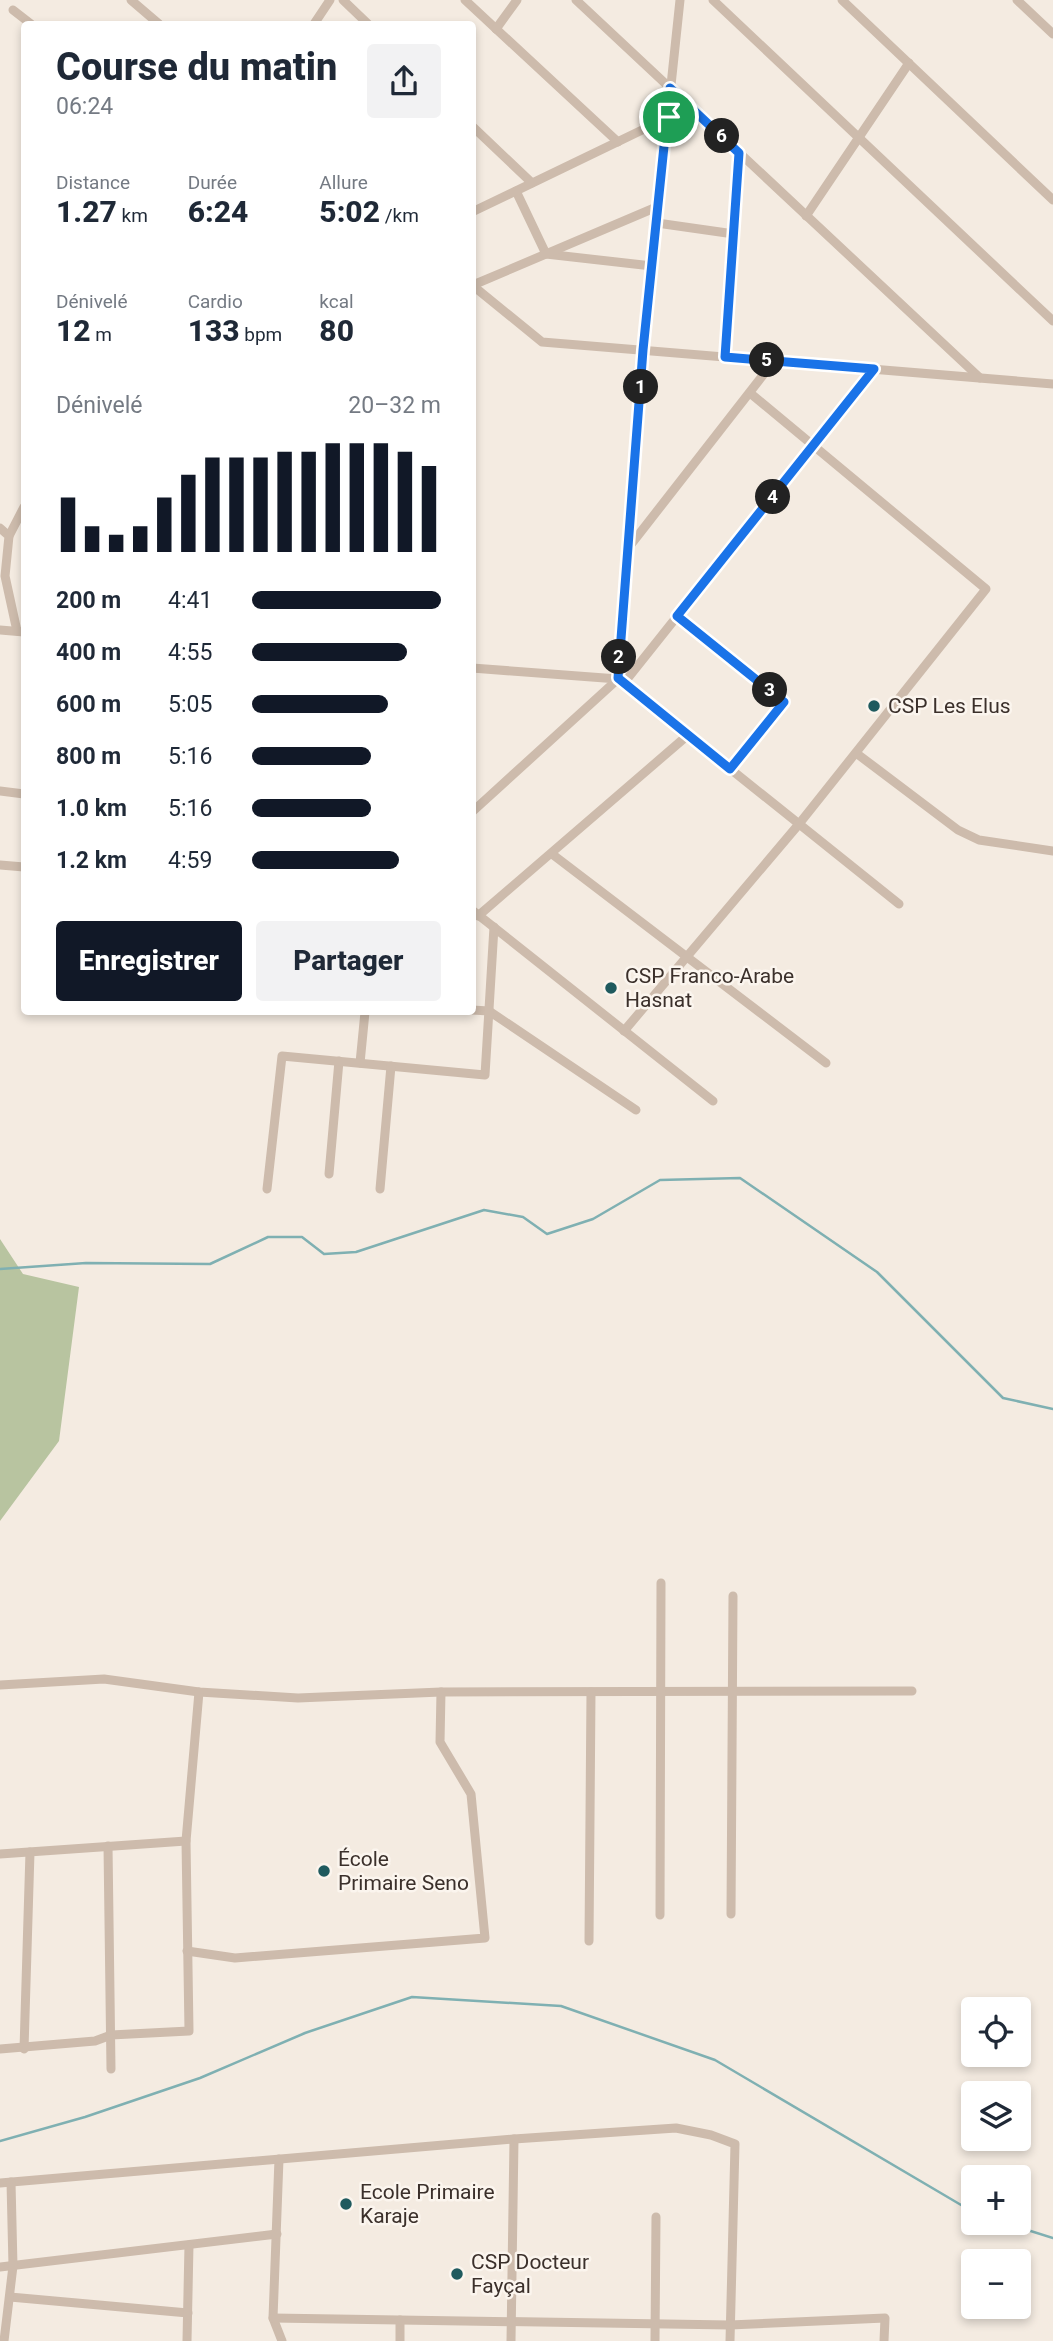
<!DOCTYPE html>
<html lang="fr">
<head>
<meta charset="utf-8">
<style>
	:root { --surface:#fff; --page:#f2f2f3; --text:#1f2937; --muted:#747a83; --accent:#111827 }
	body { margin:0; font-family:Roboto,sans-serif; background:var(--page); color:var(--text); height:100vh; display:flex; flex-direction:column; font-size:26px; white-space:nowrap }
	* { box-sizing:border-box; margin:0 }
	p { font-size:23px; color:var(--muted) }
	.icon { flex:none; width:38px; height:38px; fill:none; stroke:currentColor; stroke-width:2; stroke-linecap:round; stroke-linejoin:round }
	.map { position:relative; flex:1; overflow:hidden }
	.sheet { position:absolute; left:21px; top:21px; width:455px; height:994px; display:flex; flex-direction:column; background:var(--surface); border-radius:7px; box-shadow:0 4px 10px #0003 }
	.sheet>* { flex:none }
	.buttons { position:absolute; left:961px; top:1997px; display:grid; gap:14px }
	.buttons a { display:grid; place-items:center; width:70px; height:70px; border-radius:7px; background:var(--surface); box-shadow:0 4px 10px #0003; font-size:35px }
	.pin { position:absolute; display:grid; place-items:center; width:60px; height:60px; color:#fff; margin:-30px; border:4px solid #fff; border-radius:50%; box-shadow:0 2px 7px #0007 }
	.km { position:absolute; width:35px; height:35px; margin:-18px; border-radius:50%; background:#222; color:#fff; font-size:19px; line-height:35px; text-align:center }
	.round { display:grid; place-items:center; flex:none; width:74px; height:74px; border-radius:7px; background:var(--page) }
	.head { display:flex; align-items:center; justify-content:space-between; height:119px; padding:0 35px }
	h1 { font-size:38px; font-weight:800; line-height:52px }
	.metrics { display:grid; grid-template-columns:repeat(3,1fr); gap:10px; height:119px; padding:7px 35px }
	.metrics div { display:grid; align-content:center }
	.metrics b { font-size:30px; font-weight:800 }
	.metrics small { font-size:19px; font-weight:400 }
	.metrics p { font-size:19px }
	.chart { height:196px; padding:14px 35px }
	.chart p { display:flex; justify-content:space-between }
	.chart svg { width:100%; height:126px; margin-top:7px; stroke:var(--accent); stroke-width:6 }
	.cta { display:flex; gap:14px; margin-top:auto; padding:14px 35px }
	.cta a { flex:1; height:80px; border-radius:7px; background:var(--accent); color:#fff; font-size:28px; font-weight:800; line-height:80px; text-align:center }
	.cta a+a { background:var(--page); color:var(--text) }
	ul { padding:0 35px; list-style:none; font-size:23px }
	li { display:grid; grid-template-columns:112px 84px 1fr; align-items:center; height:52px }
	li i { height:18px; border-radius:9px; background:var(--accent) }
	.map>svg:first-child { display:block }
	.green { fill:#b8c4a0 }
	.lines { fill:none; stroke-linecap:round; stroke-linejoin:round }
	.stream { stroke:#7fb0b2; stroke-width:2.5 }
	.minor { stroke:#cdbbac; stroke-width:9 }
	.route-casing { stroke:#fff; stroke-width:14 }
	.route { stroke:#1a73e8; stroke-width:9 }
	.poi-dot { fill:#1f5a5e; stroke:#fbf5ee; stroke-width:2.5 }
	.labels { text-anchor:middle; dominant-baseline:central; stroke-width:5; stroke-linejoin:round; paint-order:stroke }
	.poi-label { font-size:21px; fill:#3b302b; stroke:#fbf5ee; text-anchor:start }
</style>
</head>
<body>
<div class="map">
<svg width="1053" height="2341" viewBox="0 0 1053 2341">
	<rect width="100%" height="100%" fill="#f4ebe1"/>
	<path class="green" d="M 0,1239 L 23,1274 L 79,1287 L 59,1441 L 0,1521 Z"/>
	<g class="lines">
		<g class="stream">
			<path d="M 0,1269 L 86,1263 L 210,1264 L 268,1237 L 302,1237 L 324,1254 L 356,1252 L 484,1210 L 523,1217 L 547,1234 L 593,1219 L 660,1180 L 740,1178 L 877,1272 L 1003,1398 L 1053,1409"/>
			<path d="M 0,2141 L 85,2117 L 200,2078 L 305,2033 L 412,1997 L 561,2006 L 715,2060 L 973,2212"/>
			<path d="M 1002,2222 L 1053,2238"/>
		</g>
		<g class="minor">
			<path d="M 131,0 L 159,24"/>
			<path d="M 343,0 L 368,24"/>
			<path d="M 465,0 L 618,142"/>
			<path d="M 576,0 L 980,378"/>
			<path d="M 713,0 L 1053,321"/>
			<path d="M 842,0 L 1053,200"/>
			<path d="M 1017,0 L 1053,34"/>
			<path d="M 13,10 L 31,24"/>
			<path d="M 314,24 L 330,0"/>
			<path d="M 496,29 L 517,0"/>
			<path d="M 472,126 L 532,183"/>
			<path d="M 516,191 L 546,254 L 652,266"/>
			<path d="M 472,212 L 669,117"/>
			<path d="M 806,216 L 909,63"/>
			<path d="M 657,223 L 734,234"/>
			<path d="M 472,285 L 542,342 L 1053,384"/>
			<path d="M 473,285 L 659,206"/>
			<path d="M 725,357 L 739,153"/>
			<path d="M 0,528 L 9,536 L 5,576 L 17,631"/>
			<path d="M 9,536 L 24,507"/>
			<path d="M 629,547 L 774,361"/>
			<path d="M 677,616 L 784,702 L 730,769"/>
			<path d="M 0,630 L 24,632"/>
			<path d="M 472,668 L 618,679 L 899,904"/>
			<path d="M 624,683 L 874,369"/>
			<path d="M 856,753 L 958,830 L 979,840 L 1053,851"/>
			<path d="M 0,791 L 24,794"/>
			<path d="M 472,812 L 618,679 L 643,350 L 680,0"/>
			<path d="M 552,854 L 826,1063"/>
			<path d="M 0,865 L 24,867"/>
			<path d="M 472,910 L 713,1101"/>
			<path d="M 478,916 L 688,735"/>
			<path d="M 472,1010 L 489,1011 L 636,1110"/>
			<path d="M 624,1031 L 799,824 L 986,589 L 750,393"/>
			<path d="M 360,1063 L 365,1012"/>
			<path d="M 329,1174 L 339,1061"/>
			<path d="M 267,1189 L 282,1056 L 485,1075 L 494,927"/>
			<path d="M 380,1189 L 391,1066"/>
			<path d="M 0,1685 L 104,1679 L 199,1692 L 298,1698 L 441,1692 L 912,1691"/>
			<path d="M 108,1846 L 111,2069"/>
			<path d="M 0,1854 L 186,1841"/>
			<path d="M 731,1914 L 733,1596"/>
			<path d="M 660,1915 L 661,1583"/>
			<path d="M 589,1941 L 591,1692"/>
			<path d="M 187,1951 L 235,1958 L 485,1938 L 471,1794 L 440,1742 L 441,1692"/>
			<path d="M 0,2049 L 95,2041 L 111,2035 L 189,2031 L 186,1841 L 199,1692"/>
			<path d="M 24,2049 L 30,1852"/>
			<path d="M 279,2159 L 273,2318 L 282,2341"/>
			<path d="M 0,2183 L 514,2139 L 676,2128 L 711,2135 L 735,2144 L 730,2341"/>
			<path d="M 0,2267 L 277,2234"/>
			<path d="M 10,2297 L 188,2313"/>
			<path d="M 273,2318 L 730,2325 L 885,2318 L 884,2341"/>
			<path d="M 400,2320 L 400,2341"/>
			<path d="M 4,2341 L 13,2266 L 11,2182"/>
			<path d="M 187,2341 L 189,2245"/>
			<path d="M 511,2341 L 514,2139"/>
			<path d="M 655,2341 L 656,2217"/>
		</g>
	</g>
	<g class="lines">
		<defs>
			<path id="route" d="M 670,88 L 739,153 L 725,357 L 874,369 L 677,616 L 784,702 L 730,769 L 618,678 L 643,350 Z"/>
		</defs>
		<use href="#route" class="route-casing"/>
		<use href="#route" class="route"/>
	</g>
	<g class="poi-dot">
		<circle cx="874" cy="706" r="7"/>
		<circle cx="611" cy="988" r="7"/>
		<circle cx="324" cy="1871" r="7"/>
		<circle cx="346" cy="2204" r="7"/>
		<circle cx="457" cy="2274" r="7"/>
	</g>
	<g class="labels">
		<g class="poi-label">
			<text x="888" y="706">CSP Les Elus</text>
			<text x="625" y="976">CSP Franco-Arabe<tspan x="625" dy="24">Hasnat</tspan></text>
			<text x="338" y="1859">École<tspan x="338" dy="24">Primaire Seno</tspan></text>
			<text x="360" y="2192">Ecole Primaire<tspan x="360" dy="24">Karaje</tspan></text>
			<text x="471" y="2262">CSP Docteur<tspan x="471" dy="24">Fayçal</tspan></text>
		</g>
	</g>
</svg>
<div class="buttons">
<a><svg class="icon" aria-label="locate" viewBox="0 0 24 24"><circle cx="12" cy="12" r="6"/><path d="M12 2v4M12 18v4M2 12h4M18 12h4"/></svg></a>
<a><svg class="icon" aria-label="layers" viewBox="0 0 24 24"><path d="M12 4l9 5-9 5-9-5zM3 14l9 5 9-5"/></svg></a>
<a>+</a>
<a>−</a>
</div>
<div class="pin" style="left:669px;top:117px;background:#1e9e55"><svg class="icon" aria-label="arrive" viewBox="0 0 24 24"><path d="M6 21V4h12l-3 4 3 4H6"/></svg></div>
<b class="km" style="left:641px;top:387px">1</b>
<b class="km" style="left:619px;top:657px">2</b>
<b class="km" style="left:770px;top:690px">3</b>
<b class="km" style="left:773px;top:497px">4</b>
<b class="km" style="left:767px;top:360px">5</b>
<b class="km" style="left:722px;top:136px">6</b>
<section class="sheet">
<div class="head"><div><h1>Course du matin</h1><p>06:24</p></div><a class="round"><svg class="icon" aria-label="share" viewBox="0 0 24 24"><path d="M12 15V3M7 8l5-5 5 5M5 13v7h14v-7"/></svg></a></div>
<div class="metrics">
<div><p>Distance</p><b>1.27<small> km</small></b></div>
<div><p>Durée</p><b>6:24</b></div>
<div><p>Allure</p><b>5:02<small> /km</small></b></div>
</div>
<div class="metrics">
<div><p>Dénivelé</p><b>12<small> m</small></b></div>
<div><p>Cardio</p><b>133<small> bpm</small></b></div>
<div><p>kcal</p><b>80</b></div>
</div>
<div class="chart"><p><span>Dénivelé</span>20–32 m</p>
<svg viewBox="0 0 160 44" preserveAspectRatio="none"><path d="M5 44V25M15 44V35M25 44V38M35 44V35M45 44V25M55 44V17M65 44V11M75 44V11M85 44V11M95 44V9M105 44V9M115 44V6M125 44V6M135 44V6M145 44V9M155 44V14"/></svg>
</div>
<ul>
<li><b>200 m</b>4:41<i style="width:100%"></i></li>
<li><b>400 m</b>4:55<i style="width:82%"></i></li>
<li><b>600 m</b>5:05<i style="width:72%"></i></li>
<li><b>800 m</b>5:16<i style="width:63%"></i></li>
<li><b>1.0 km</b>5:16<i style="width:63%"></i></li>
<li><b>1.2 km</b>4:59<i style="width:78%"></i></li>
</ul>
<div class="cta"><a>Enregistrer</a><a>Partager</a></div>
</section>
</div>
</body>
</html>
